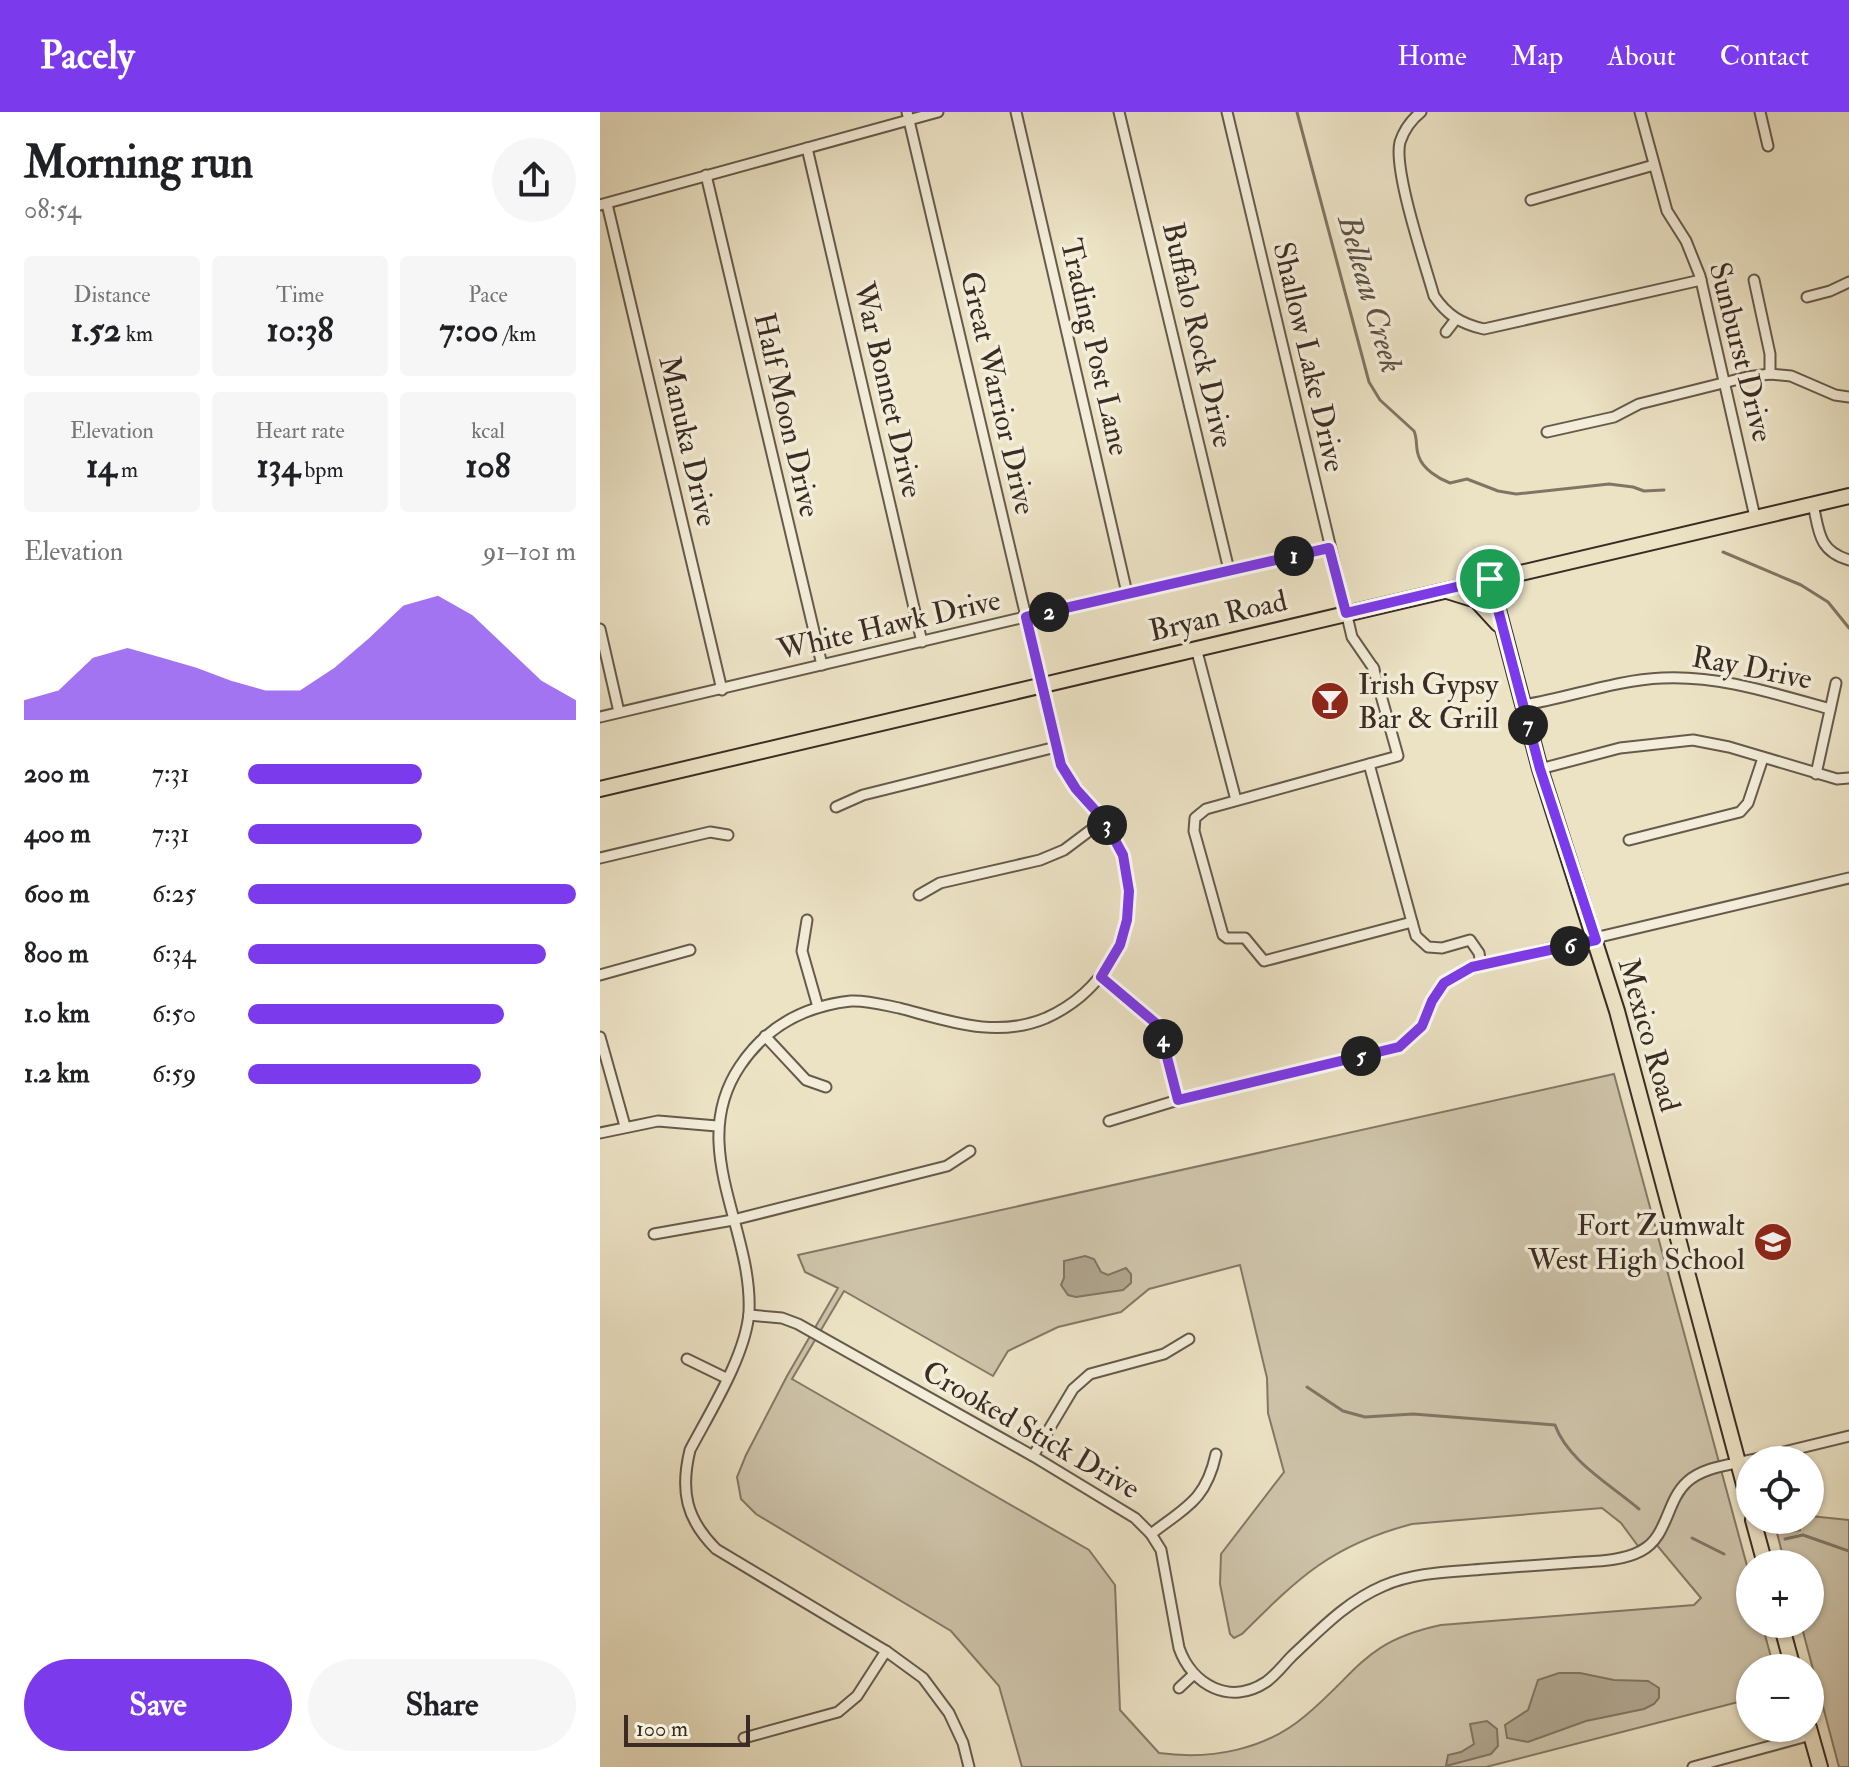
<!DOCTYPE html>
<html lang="en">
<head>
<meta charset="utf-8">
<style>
	:root { --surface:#fff; --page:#f6f6f6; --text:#202124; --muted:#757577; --accent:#7c3aed }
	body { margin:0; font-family:"IM FELL Double Pica",serif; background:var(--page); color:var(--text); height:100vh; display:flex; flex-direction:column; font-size:30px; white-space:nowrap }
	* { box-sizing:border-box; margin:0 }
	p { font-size:26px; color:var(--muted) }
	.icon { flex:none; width:44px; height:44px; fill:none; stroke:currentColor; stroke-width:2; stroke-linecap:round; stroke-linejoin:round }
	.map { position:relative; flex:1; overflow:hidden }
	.details { display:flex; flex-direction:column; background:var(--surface); width:600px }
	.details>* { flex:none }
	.controls { position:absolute; left:1136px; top:1334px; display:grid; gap:16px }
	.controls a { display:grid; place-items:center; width:88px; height:88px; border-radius:50%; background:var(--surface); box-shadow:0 2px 6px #0004; font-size:40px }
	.scale { position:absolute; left:24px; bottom:20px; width:126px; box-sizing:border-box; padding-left:8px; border:4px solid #3a2c24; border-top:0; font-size:22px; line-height:28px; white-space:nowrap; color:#3a2c24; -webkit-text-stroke:6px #f3edd9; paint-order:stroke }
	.pin { position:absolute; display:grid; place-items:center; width:68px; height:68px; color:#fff; margin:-34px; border:4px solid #fff; border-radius:50%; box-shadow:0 2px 8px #0007 }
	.km { position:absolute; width:40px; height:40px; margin:-20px; border-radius:50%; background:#222; color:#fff; font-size:22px; line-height:40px; text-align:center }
	.round { display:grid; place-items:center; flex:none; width:84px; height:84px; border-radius:42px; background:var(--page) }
	.headline { display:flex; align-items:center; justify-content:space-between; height:136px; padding:0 24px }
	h1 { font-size:44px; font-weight:700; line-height:60px }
	.metrics { display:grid; grid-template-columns:repeat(3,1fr); gap:12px; height:136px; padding:8px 24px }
	.metrics div { display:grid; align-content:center; border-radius:8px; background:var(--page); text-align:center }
	.metrics b { font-size:34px; font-weight:700 }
	.metrics small { font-size:22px; font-weight:400 }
	.metrics p { font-size:22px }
	.chart { height:224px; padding:16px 24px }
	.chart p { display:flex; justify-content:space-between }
	.chart svg { width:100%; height:144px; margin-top:8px; fill:var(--accent); opacity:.7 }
	.primary-button { display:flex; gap:16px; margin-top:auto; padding:16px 24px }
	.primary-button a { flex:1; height:92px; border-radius:48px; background:var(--accent); color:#fff; font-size:32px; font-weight:700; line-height:92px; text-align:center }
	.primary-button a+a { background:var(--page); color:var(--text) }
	ul { padding:0 24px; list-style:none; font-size:26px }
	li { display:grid; grid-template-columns:128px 96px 1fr; align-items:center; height:60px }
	li i { height:20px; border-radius:10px; background:var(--accent) }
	header { display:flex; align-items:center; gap:48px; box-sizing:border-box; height:112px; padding:0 40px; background:var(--accent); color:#fff }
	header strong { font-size:38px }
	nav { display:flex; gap:44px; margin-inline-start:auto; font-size:28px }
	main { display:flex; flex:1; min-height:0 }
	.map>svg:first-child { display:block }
	.green { fill:#cec4aa; stroke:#847867; stroke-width:2; fill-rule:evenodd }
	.water { fill:#afa58e; stroke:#807564; stroke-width:2 }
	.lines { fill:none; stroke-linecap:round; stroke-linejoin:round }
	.stream { stroke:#807564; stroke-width:3 }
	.minor-casing { stroke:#665a4c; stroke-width:13 }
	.primary-casing { stroke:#3a2c24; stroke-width:18 }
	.minor { stroke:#f3edd9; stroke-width:9 }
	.primary { stroke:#ece3c5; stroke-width:14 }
	.route-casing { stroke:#fff; stroke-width:16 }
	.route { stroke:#7c3aed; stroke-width:10 }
	.labels { text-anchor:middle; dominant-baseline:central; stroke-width:7; stroke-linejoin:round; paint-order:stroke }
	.street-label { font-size:30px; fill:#3a2c24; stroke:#f3edd9 }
	.poi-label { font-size:30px; fill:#3a2c24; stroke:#f3edd9; text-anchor:start }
	.water-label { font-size:32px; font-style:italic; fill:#5d5044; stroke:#f3edd9 }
</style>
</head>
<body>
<header>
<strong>Pacely</strong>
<nav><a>Home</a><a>Map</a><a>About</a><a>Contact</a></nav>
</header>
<main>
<section class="details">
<div class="headline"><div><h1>Morning run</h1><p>08:54</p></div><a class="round"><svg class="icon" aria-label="share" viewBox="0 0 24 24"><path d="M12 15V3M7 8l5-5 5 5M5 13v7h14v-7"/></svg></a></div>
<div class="metrics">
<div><p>Distance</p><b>1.52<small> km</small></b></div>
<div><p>Time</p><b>10:38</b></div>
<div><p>Pace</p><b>7:00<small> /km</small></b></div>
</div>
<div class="metrics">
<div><p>Elevation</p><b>14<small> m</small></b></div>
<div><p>Heart rate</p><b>134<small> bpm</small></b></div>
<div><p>kcal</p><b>108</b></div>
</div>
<div class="chart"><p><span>Elevation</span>91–101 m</p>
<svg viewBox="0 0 160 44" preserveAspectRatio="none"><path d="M0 44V38L10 35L20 25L30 22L40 25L50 28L60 32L70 35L80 35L90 28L100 19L110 9L120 6L130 12L140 22L150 32L160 38V44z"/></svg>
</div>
<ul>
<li><b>200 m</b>7:31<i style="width:53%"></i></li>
<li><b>400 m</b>7:31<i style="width:53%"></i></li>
<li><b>600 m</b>6:25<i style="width:100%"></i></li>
<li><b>800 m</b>6:34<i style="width:91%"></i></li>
<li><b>1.0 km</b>6:50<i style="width:78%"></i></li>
<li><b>1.2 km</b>6:59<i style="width:71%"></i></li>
</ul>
<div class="primary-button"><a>Save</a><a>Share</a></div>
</section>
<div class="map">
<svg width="1249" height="1655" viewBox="0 0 1249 1655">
	<rect width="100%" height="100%" fill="#ece3c5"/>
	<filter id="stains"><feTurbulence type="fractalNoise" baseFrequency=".0025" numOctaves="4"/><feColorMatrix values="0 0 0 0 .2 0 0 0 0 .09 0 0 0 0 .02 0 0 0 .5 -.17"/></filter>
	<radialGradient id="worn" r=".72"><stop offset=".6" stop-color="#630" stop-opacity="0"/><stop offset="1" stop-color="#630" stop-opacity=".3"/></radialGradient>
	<g class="green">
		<path d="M 1014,962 L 1150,1465 L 1150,1512 L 1162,1512 L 1174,1556 L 1150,1556 L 1150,1587 L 886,1655 L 422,1655 L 399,1574 L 351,1519 L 156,1402 L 141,1387 L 137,1365 L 146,1343 L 187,1264 L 238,1176 L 205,1160 L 198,1143 ZM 640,1153 L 667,1266 L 668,1301 L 684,1360 L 621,1442 L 620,1472 L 630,1522 L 634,1526 L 642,1522 C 699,1465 732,1433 812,1412 L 1002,1396 L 1021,1411 L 1038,1434 L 1051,1426 L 1101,1486 L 1094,1493 L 841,1513 C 765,1529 759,1559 705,1604 C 665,1638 611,1648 559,1641 L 520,1598 L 515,1473 L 489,1438 L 192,1267 L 244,1179 L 393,1264 L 408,1239 L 458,1215 L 521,1200 L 549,1177 Z"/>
		<path d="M 1210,1404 L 1249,1408 L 1249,1655 L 1239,1655 L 1201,1512 L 1210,1512 L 1210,1452 L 1185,1452 L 1177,1421 L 1200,1418 L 1200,1408 L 1210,1408 Z"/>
	</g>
	<g class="water">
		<path d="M 485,1144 L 494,1147 L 501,1160 L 508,1163 L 526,1156 L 531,1162 L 531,1171 L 523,1178 L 476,1185 L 468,1183 L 461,1173 L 464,1166 L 464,1149 Z"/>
		<path d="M 959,1561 L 980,1561 L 1014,1568 L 1048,1569 L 1059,1576 L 1059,1586 L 1054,1592 L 1044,1597 L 986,1609 L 928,1630 L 907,1626 L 905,1613 L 928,1598 L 938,1568 Z"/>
		<path d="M 887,1609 L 897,1617 L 898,1634 L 891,1642 L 846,1654 L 848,1643 L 861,1640 L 874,1632 L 870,1612 Z"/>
	</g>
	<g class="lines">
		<g class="stream">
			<path d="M 697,0 L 769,270 L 780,288 L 814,319 C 818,328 815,336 819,345 C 823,357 839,367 850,371 L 867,367 L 898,379 L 916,382 L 1009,372 L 1033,375 L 1044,379 L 1064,378"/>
			<path d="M 1123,440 L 1201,473 L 1228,490 L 1249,516"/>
			<path d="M 707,1275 L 743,1299 L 765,1305 L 813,1302 L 955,1313 C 968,1349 1011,1373 1039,1397"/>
			<path d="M 1092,1426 L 1124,1442"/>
			<path d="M 1185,1427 L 1203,1423 L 1249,1439"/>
		</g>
		<defs>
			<g id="minor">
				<path d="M 307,0 L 461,653 C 479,685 509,706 522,742 C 534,775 529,816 512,847 C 496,874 475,893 446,906 C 396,927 349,909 299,896 C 284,893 266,888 251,889 C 205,894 166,915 140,954 C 86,1034 153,1116 149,1200 C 146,1243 110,1300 90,1338 C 80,1379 86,1407 116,1437 L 286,1539 L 323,1566 L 349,1601 L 363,1631 L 369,1655"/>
				<path d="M 416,0 L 527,481"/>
				<path d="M 519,0 L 629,458"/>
				<path d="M 627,0 L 752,525 L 774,557"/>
				<path d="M 821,0 C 811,8 804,18 800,30 C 793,58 825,152 834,184 C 847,203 861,212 884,217 L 1101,168"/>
				<path d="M 1040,0 L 1067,99 L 1086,129 L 1100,164 L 1155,405"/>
				<path d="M 1160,0 L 1168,34"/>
				<path d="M 207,36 L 322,530"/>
				<path d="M 106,63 L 222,553"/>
				<path d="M 931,88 L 1054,53"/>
				<path d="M 7,92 L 122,578"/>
				<path d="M 0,93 L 338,0"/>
				<path d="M 1154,168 L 1170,242 L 1170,262"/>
				<path d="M 1207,185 L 1230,179 L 1249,170"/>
				<path d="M 846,220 L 856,207"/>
				<path d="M 947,320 L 1014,305 L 1039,292 L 1147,265 L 1170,262 L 1191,264 L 1235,283 L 1249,285"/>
				<path d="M 1213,392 C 1219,419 1218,439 1249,448"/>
				<path d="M 0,517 L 19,600"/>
				<path d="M 596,536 L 636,688"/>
				<path d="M 773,555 L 798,644 L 606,697 L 595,706 L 594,719 L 623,823 L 627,826 L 645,826 L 664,849 L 812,810 L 816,824 L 828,835 L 842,836 L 870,828 L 879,841 L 881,853"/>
				<path d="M 923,593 C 969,586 1015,568 1062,566 C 1120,563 1175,582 1230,597"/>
				<path d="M 0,605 L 527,481 L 729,436"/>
				<path d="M 769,652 L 812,810"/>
				<path d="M 940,657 L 1020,636 L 1093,628 L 1129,635 L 1237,667 L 1249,666"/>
				<path d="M 1216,662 L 1236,571"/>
				<path d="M 236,695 L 263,683 L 456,635"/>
				<path d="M 1029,728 L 1140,700 L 1148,691 L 1163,646"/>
				<path d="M 0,746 L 110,720 L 128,723"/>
				<path d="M 319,783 L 340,771 L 440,748 L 464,738 L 504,708"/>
				<path d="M 207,808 L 202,839 L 218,895"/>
				<path d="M 0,863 L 90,838"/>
				<path d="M 501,865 L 559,914 L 578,988"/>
				<path d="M 165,924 L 206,968 L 226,975"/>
				<path d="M 0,925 L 25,1014"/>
				<path d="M 509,1009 L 578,988 L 799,935 L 822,914 L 832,889 L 844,871 L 872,855 L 1249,766"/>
				<path d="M 0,1021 L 58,1009 L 117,1014"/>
				<path d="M 54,1122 L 133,1108 L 347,1054 L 370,1039"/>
				<path d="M 149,1203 L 182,1206 L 198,1212 L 433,1344 L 535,1406 L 551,1422 L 561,1438 L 579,1536 C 592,1573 630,1594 666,1570 C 676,1563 684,1552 692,1544 C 721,1517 746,1490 783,1474 C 815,1460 851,1460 885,1457 C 913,1455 941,1453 969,1451 C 993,1449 1020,1450 1041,1439 C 1068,1425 1066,1389 1087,1370 C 1103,1355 1130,1353 1150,1348"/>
				<path d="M 87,1247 L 126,1266"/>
				<path d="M 433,1344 L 473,1277 L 490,1262 L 564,1242 L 589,1227"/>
				<path d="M 1151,1348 L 1249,1324"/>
				<path d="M 551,1422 C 586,1395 606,1388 616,1342"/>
				<path d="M 579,1576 L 593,1563"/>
				<path d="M 144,1626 L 238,1600 L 257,1584 L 286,1539"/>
				<path d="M 1093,1655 L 1211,1623"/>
			</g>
			<g id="primary">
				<path d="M 890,467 L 940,657 L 1017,899 L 1150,1395"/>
				<path d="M 847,479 L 876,488 L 898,512"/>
				<path d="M 0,677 L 1249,384"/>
				<path d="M 1153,1408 L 1165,1452"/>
				<path d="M 1181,1512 L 1193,1556"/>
				<path d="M 1209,1616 L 1220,1655"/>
			</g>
		</defs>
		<use href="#minor" class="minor-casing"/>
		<use href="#primary" class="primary-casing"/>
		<use href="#minor" class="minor"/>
		<use href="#primary" class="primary"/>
	</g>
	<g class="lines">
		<defs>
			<path id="route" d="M 729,436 L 746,501 L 890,467 L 940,657 L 996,828 L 872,855 L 844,871 L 832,889 L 822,914 L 799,935 L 578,988 L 559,914 L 501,865 L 520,833 L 527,808 L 529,779 L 523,743 L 504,708 L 476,677 L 461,653 L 426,505 Z"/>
		</defs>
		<use href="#route" class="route-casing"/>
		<use href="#route" class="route"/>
	</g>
	<defs>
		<symbol id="bar-disc" viewBox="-11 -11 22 22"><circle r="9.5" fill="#8f2418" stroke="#f3edd9"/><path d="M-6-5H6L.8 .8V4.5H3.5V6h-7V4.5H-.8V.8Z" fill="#fff"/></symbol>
		<symbol id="school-disc" viewBox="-11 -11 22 22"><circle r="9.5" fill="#8f2418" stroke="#f3edd9"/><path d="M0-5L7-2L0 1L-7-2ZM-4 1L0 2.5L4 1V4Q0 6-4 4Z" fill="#fff"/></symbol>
	</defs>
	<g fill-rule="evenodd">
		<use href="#bar-disc" x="708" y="567" width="44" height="44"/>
		<use href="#school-disc" x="1151" y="1108" width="44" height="44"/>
	</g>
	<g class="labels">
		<g class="street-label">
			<text transform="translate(598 223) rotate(77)">Buffalo Rock Drive</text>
			<text transform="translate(495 235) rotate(77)">Trading Post Lane</text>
			<text transform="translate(1141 240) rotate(76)">Sunburst Drive</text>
			<text transform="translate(709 245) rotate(77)">Shallow Lake Drive</text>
			<text transform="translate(288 278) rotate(77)">War Bonnet Drive</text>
			<text transform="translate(398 281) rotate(77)">Great Warrior Drive</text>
			<text transform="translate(187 303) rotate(77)">Half Moon Drive</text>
			<text transform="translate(88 329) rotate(77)">Manuka Drive</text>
			<text transform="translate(618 504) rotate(-13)">Bryan Road</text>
			<text transform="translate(289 513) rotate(-13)">White Hawk Drive</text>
			<text transform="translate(1152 556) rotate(11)">Ray Drive</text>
			<text transform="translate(1049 923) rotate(74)">Mexico Road</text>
			<text transform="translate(431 1318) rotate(30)">Crooked Stick Drive</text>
		</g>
		<g class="poi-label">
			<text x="758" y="572">Irish Gypsy<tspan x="758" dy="34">Bar &amp; Grill</tspan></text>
			<text x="1145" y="1113" text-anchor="end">Fort Zumwalt<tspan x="1145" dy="34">West High School</tspan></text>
		</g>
		<g class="water-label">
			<text transform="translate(770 182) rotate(74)">Belleau Creek</text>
		</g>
	</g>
	<rect width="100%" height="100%" filter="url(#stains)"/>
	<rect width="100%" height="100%" fill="url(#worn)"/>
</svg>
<div class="controls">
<a><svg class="icon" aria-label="locate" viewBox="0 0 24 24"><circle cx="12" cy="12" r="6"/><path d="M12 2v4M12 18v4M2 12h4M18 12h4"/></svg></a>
<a>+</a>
<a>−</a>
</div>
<div class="scale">100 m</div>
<div class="pin" style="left:890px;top:467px;background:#1e9e55"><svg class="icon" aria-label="arrive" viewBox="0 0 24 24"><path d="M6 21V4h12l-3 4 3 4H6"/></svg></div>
<b class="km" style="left:694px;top:444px">1</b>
<b class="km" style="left:449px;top:500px">2</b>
<b class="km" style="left:507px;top:713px">3</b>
<b class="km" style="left:563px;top:927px">4</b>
<b class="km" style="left:761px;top:944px">5</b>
<b class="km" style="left:970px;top:834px">6</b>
<b class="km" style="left:928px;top:613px">7</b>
</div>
</main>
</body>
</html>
